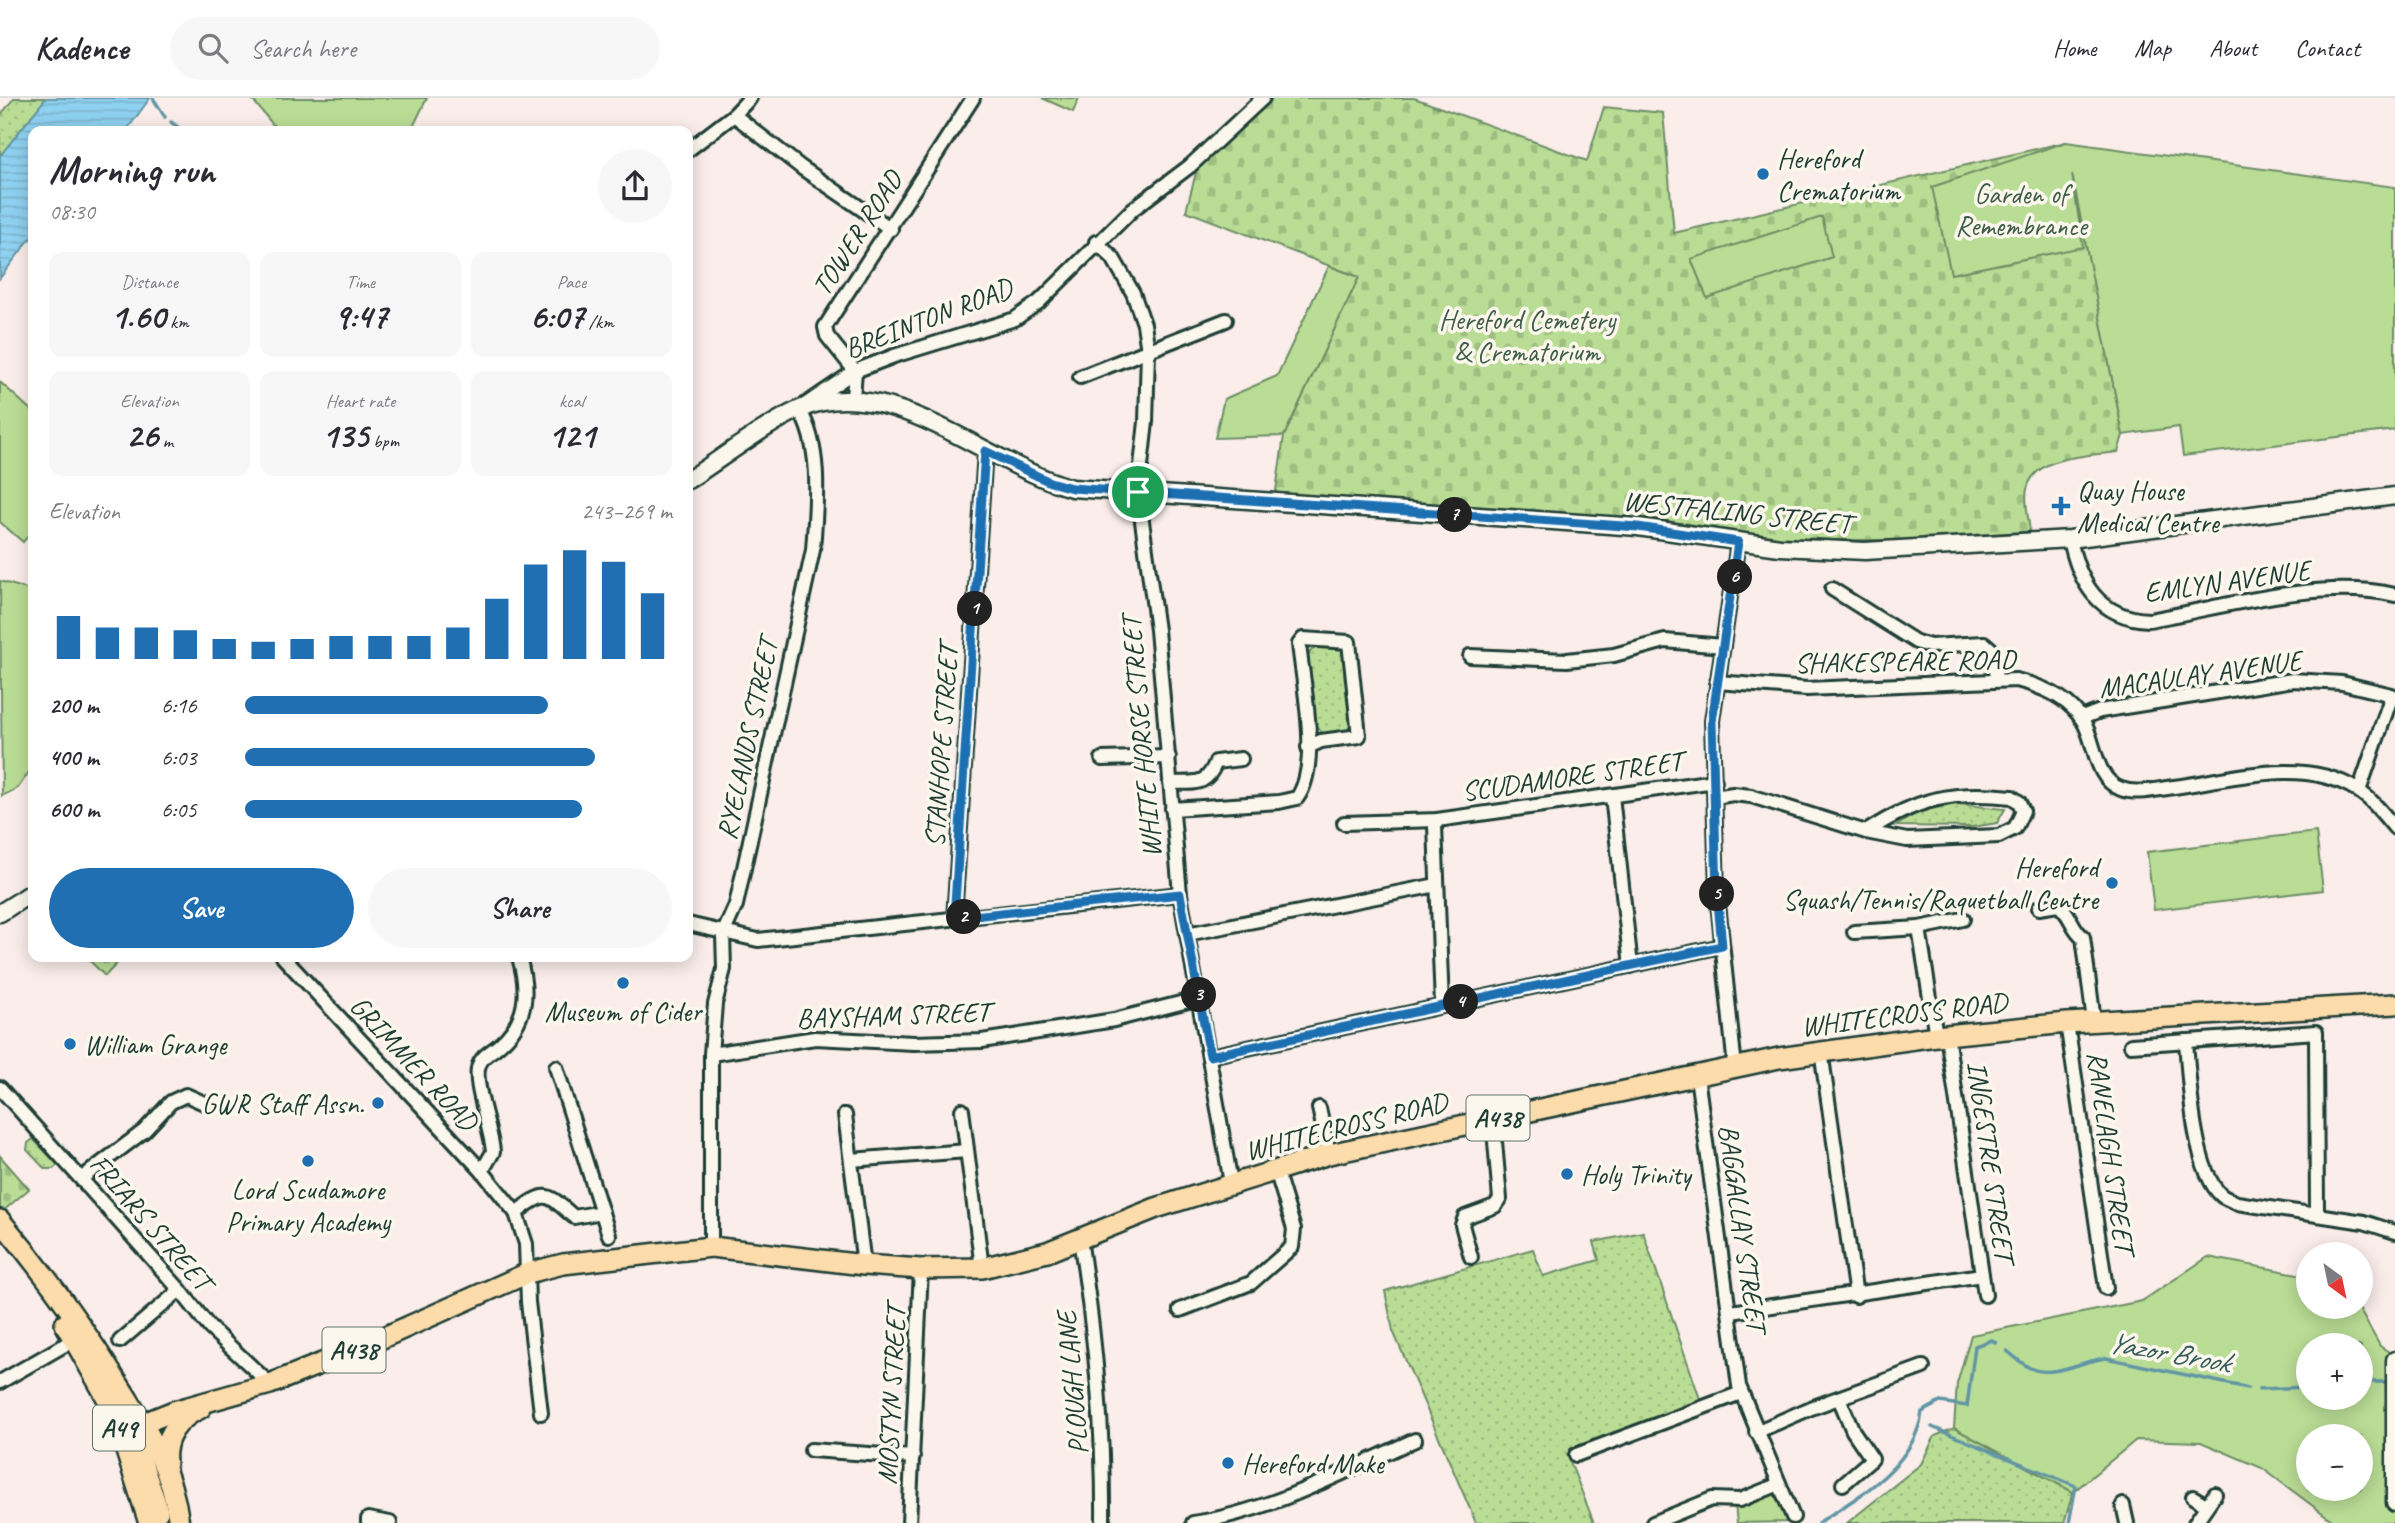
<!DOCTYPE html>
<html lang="en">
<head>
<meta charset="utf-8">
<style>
	:root { --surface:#fff; --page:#f7f7f7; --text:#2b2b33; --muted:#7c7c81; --line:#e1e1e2; --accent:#1f6fb2 }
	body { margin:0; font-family:Caveat,sans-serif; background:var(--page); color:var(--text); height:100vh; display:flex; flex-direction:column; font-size:26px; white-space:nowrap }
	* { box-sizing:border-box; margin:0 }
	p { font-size:23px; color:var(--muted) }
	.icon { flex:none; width:38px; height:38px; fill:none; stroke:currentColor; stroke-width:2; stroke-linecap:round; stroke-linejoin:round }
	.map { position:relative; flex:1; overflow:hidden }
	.panel { position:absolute; left:28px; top:28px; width:665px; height:836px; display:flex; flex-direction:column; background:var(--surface); border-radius:14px; box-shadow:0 4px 18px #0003 }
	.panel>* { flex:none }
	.needle { width:46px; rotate:147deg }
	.fabs { position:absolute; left:2296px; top:1144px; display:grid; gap:14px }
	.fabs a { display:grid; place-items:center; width:77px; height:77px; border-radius:50%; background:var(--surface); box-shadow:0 4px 18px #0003; font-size:35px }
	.pin { position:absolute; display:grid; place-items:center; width:60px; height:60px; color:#fff; margin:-30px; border:4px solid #fff; border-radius:50%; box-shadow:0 2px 7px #0007 }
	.km { position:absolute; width:35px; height:35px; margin:-18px; border-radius:50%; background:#222; color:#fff; font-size:19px; line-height:35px; text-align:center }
	.round { display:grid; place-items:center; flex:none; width:74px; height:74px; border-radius:37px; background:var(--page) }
	.summary { display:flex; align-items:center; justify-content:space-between; height:119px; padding:0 21px }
	h1 { font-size:38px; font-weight:700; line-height:52px }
	.stats { display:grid; grid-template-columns:repeat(3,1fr); gap:10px; height:119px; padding:7px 21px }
	.stats div { display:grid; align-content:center; border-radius:14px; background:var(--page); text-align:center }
	.stats b { font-size:35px; font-weight:700 }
	.stats small { font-size:19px; font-weight:400 }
	.stats p { font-size:19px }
	.chart { height:196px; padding:14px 21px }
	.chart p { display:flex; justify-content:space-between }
	.chart svg { width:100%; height:126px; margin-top:7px; stroke:var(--accent); stroke-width:6 }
	.action { display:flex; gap:14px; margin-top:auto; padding:14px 21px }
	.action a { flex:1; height:80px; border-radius:42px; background:var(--accent); color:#fff; font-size:28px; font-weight:700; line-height:80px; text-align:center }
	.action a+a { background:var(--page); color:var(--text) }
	ul { padding:0 21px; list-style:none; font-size:23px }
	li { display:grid; grid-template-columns:112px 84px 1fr; align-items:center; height:52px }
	li i { height:18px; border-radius:9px; background:var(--accent) }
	header { display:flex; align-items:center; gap:42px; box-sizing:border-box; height:98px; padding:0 35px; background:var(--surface); border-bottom:2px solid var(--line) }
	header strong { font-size:33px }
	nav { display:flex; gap:38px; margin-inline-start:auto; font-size:24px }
	.search { width:490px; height:63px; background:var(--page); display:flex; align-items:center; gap:18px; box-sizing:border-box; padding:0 24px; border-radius:38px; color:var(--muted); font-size:26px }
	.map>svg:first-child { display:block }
	.grass { fill:url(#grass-dots); stroke:#6c8d65; stroke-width:2 }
	.cemetery { fill:url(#cemetery-stones); stroke:#6c8d65; stroke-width:2 }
	.green { fill:#badd96; stroke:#6c8d65; stroke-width:2; fill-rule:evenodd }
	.water { fill:url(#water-rules); stroke:#6296a5; stroke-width:2 }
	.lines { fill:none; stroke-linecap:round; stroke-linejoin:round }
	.stream { stroke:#6296a5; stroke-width:3.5 }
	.minor-casing { stroke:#1f3d34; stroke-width:18 }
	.tertiary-casing { stroke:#1f3d34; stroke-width:21 }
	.trunk-casing { stroke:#1f3d34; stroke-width:24 }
	.minor { stroke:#fbf7ec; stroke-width:12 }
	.tertiary { stroke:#fbf7ec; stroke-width:16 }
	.trunk { stroke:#fddcac; stroke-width:19 }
	.route-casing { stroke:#fff; stroke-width:14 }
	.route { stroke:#1f6fb2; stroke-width:9 }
	.poi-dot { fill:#1f6fb2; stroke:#fbf7ec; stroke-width:2.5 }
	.labels { text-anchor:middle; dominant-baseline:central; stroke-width:7; stroke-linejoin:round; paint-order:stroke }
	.shield { fill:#fbf7ec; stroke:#61756b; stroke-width:2 }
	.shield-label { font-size:26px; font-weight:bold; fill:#1f3d34 }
	.poi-label { font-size:28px; fill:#1f3d34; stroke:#fbf7ec; text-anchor:start }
	.park-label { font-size:28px; fill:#3e5d48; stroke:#fbf7ec }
	.street-label { font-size:28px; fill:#1f3d34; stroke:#fbf7ec }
	.water-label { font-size:30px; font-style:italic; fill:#355b5a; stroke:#fbf7ec }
</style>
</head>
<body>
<header>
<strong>Kadence</strong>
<div class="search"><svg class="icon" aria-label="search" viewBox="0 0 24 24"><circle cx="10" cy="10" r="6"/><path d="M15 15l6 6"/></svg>Search here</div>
<nav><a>Home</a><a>Map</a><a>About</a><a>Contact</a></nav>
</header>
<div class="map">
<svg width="2395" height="1425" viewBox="0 0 2395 1425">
	<defs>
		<pattern id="grass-dots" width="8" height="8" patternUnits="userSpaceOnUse" patternTransform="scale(1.75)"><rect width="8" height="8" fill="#badd96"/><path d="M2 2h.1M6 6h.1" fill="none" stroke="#9fbf82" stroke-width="1.8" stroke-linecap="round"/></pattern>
		<pattern id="cemetery-stones" width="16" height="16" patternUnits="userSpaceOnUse" patternTransform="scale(1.75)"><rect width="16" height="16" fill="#badd96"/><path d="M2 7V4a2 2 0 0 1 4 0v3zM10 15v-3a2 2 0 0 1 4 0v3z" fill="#9fbf82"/></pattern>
		<pattern id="water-rules" width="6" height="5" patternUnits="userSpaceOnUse" patternTransform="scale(1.75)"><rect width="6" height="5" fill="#8fd1f0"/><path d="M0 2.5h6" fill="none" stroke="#7bb4ce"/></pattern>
	</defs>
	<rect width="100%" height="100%" fill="#faedea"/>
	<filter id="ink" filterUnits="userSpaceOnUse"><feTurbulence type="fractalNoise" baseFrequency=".0143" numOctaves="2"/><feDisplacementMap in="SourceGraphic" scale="14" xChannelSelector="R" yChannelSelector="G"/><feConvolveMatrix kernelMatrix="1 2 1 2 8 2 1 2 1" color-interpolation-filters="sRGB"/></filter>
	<g filter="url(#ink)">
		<g class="grass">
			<path d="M 14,0 L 46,0 L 0,58 L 0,18 Z"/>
			<path d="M 1317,548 L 1335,548 L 1345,555 L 1353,624 L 1342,638 L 1328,639 L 1313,627 C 1310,606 1295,559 1317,548 Z"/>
			<path d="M 1957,706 L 2005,711 L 1997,725 L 1972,729 L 1896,728 L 1920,713 Z"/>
			<path d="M 33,1041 L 58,1067 L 53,1071 L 45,1071 L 27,1052 L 28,1045 Z"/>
			<path d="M 1643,1134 L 1701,1304 L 1567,1356 L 1594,1425 L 1476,1425 L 1393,1233 L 1385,1193 L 1533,1151 L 1543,1178 L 1599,1162 L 1594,1144 Z"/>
			<path d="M 1954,1330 L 2073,1394 L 2064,1425 L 1847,1425 L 1921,1366 L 1935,1338 Z"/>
		</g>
		<g class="cemetery">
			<path d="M 1271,0 L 1414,0 L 1587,63 L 1604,9 L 1663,15 L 1674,135 L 2066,44 L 2123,337 L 2118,354 C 2091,358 2035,356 2027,391 C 2024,403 2029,422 2030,434 L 1930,442 L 1834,442 L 1758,439 L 1650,420 L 1572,419 L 1275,399 L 1284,338 L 1359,179 L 1186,113 L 1198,67 Z"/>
			<path d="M 86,859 L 123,859 L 105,878 Z"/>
			<path d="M 0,1058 L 29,1091 L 2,1114 L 0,1112 Z"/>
		</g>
		<g class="green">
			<path d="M 251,0 L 427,0 L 411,33 L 278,33 Z"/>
			<path d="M 1042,0 L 1079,0 L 1073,14 Z"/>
			<path d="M 2066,44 L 2395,89 L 2395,332 L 2183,358 L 2179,329 L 2123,337 L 2072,76 L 2083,149 L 1951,176 L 1932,89 Z"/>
			<path d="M 1822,119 L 1832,159 L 1707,200 L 1691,161 Z"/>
			<path d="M 1329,168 L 1359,179 L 1284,338 L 1215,340 L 1224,301 L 1277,278 Z"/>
			<path d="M 0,284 L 33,314 L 33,432 L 23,444 L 0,424 Z"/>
			<path d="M 0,483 L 33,493 L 33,668 L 18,690 L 2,698 Z"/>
			<path d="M 2316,734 L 2323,792 L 2154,812 L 2147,754 Z"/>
			<path d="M 2208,1159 L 2308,1178 L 2308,1209 L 2358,1209 L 2380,1248 L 2395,1258 L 2395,1425 L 2336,1425 L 2262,1370 L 2201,1344 L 2136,1342 L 2073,1394 L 1954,1330 L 1957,1286 L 1971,1237 L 2142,1203 ZM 2308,1248 L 2361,1248 L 2361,1300 L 2308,1300 ZM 2308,1339 L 2361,1339 L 2361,1391 L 2308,1391 Z"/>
			<path d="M 1775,1392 L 1792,1424 L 1737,1425 L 1735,1407 Z"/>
		</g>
		<path class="water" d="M 46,0 L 150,0 L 126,33 L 33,33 L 33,137 L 0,180 L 0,58 Z"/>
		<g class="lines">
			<g class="stream">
				<path d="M 153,0 L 165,19"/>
				<path d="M 171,24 L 183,33"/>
				<path d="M 2007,1253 C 2014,1258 2022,1266 2030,1270 C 2053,1281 2083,1262 2106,1260 L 2248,1290"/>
				<path d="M 2361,1284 L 2390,1284"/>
				<path d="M 2259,1291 L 2308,1289"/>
				<path d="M 1932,1329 L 2076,1388 L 2069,1425"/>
				<path d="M 1818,1425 C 1860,1398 1915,1367 1922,1314 L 1940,1304 L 1967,1308 L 1975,1248 L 1992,1242 L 1996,1245"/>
			</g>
			<defs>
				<g id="minor">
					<path d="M 734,17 L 802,70 L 891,131"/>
					<path d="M 688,52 L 734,17 L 750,0"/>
					<path d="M 1096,144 L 1113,160 L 1133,195 L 1144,226 L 1148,253 L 1146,324 L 1138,394 L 1157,532 L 1180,796 L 1231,1085"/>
					<path d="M 1080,279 L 1226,222"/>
					<path d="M 853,300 L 855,273 L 827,238 L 825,229 L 973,0"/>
					<path d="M 2070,441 C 2079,485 2099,520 2149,522 C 2224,509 2319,480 2395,497"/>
					<path d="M 1832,491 L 1916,544 L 1930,548 L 1984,545 L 1992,552 L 1996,580"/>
					<path d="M 1470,558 L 1567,562 L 1614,557 L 1665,543 L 1723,548"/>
					<path d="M 1717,584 L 1807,591 L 2016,582 C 2041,588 2069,600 2083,623 C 2096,644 2094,681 2121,691 C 2137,697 2157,691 2174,689 C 2232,681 2304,658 2357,692 C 2372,701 2384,717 2395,730"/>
					<path d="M 2082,620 L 2100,613 L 2293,582 L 2342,585 L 2392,597 L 2359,693"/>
					<path d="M 1102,661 L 1169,659"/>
					<path d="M 1170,685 C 1195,684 1206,689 1216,664 L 1241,661"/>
					<path d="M 1612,698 L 1631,868"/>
					<path d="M 1715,699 L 1733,696 L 1751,698 L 1866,734 L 1907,742 L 1999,738 L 2015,730 L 2023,713 L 2019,704 L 2012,699 C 1952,692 1916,701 1866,734"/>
					<path d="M 1172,711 L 1279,704 L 1297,700 C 1321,667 1303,586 1299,546 L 1303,541 L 1349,544 L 1359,638 L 1321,643 L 1308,649"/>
					<path d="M 1437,722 L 1435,728 L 1442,908"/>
					<path d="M 1344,725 L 1437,722 L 1715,683"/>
					<path d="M 2039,810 L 2058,807 C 2071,815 2071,830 2083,839 L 2094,923"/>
					<path d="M 954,820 L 985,353"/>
					<path d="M 688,826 L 758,842 L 1180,796"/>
					<path d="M 1854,834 L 1919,830"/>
					<path d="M 1187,836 L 1437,787"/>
					<path d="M 283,859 L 482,1073 L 516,1115 L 526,1146 L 528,1204 L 541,1315"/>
					<path d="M 2067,925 L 2106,1190"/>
					<path d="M 1947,937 L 1985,1197"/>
					<path d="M 1936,938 L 1919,830 L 1963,821"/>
					<path d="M 2186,943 C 2189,980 2193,1074 2222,1098 C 2226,1101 2233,1103 2237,1105 L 2364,1124 L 2395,1134"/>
					<path d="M 2131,947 L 2316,934 L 2317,1116"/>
					<path d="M 1821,953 L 1856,1198"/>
					<path d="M 711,956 L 815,940 L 914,945 L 982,943 L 1114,922 L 1200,900"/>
					<path d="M 1210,958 L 1722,848"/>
					<path d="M 556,969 L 609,1137"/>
					<path d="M 1735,970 L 1717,795 L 1712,623 L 1738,444"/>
					<path d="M 1697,978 L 1739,1288 L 1793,1419"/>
					<path d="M 0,990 L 180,1192 L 210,1230 L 270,1286"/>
					<path d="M 1319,1010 L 1329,1056"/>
					<path d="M 962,1012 L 982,1170"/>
					<path d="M 845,1017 L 864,1167"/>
					<path d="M 851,1062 L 967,1053"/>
					<path d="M 482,1073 L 493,1054 C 492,1033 472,983 479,967 C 482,958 491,954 498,948 C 528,923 529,894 519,859"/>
					<path d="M 82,1080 L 144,1033 L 171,1004 L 186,997 L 204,1005"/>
					<path d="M 516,1115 C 548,1089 548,1097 574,1119 L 602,1114"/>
					<path d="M 1080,1141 C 1095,1236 1104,1328 1103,1425"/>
					<path d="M 711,1149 L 711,956 L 715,906 L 724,871 L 723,836 L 736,807 L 813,452 C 816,407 823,351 799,311 L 855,273 L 894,258 L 1015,221 L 1039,204 L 1133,111 L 1190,68 L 1263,0"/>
					<path d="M 1471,1159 L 1462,1127 L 1465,1119 L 1495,1108 L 1500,1101 L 1493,1021"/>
					<path d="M 1180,1212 L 1251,1185 L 1292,1149 L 1294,1131 L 1276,1072"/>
					<path d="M 1731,1214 L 1982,1177"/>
					<path d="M 120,1243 L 180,1192"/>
					<path d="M 0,1284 L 75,1241"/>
					<path d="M 1839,1300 L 1853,1333 L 1872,1361 L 1843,1386"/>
					<path d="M 1756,1334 L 1811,1310 L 1923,1269"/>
					<path d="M 811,1352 L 913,1359"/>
					<path d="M 1576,1357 L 1741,1295"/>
					<path d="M 2193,1399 L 2206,1407"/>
					<path d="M 2123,1407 L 2127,1425"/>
					<path d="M 368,1425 L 368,1421 L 390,1425"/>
					<path d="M 909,1425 L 921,1171"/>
					<path d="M 1193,1425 C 1270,1414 1344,1373 1415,1342"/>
					<path d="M 1653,1425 L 1712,1401 L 1740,1402 L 1777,1387"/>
					<path d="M 2195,1425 L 2215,1396"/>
				</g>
				<g id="tertiary">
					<path d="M 688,382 C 721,361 766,326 800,311 C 890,272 988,368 1072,390 L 1638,429 L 1780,449 L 1865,453 L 2070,441 L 2395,398"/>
					<path d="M 0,815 L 33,794"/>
					<path d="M 2395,1262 L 2395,1405"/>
				</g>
				<g id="trunk">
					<path d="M 0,1122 C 42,1172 80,1224 114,1279 C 144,1326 172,1368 179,1425"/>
					<path d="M 65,1226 L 112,1309 L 149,1425"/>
					<path d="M 144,1325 L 174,1313 L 270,1286 L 362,1249 L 528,1175 L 563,1166 L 711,1149 L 864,1167 L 921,1171 L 982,1170 L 1047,1154 L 1156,1110 L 1329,1056 L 1779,960 L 1936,938 L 2067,925 L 2395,906"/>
					<path d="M 144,1325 C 129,1350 153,1388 158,1414"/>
					<path d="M 166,1365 C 163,1339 178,1321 201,1310"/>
				</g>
			</defs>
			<use href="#minor" class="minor-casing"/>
			<use href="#tertiary" class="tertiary-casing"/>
			<use href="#trunk" class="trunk-casing"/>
			<use href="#minor" class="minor"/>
			<use href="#tertiary" class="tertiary"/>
			<use href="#trunk" class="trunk"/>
		</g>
	</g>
	<g class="lines" filter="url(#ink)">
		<defs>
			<path id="route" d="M 985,353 L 1050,384 L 1072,390 L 1638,429 L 1738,444 L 1712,623 L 1717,794 L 1722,848 L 1210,958 L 1180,796 L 954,820 Z"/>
		</defs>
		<use href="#route" class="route-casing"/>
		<use href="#route" class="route"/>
	</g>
	<g class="poi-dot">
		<circle cx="1763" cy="76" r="7"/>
		<path d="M2057.5 397.5h7v7h7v7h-7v7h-7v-7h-7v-7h7z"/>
		<circle cx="2112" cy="785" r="7"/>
		<circle cx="623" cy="885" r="7"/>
		<circle cx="70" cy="946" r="7"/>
		<circle cx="378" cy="1005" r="7"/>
		<circle cx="308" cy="1063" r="7"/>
		<circle cx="1567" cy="1076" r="7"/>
		<circle cx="1228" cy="1365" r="7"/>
	</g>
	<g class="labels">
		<g class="shield">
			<rect x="1466.5" y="997.5" width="63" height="45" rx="5"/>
			<rect x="322.5" y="1229.5" width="63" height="45" rx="5"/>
			<rect x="93" y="1307.5" width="52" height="45" rx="5"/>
		</g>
		<g class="shield-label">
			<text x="1498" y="1020">A438</text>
			<text x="354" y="1252">A438</text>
			<text x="119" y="1330">A49</text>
		</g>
		<g class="poi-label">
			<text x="1777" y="60">Hereford<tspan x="1777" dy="32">Crematorium</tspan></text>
			<text x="2077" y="392">Quay House<tspan x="2077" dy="32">Medical Centre</tspan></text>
			<text x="2098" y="769" text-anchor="end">Hereford<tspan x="2098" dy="32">Squash/Tennis/Raquetball Centre</tspan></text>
			<text x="623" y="913" text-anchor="middle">Museum of Cider</text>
			<text x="84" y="946">William Grange</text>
			<text x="364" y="1005" text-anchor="end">GWR Staff Assn.</text>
			<text x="1581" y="1076">Holy Trinity</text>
			<text x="308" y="1091" text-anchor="middle">Lord Scudamore<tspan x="308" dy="32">Primary Academy</tspan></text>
			<text x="1242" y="1365">Hereford Make</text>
		</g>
		<g class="park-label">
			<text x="2021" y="95">Garden of<tspan x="2021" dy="32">Remembrance</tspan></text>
			<text x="1527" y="221">Hereford Cemetery<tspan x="1527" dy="32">&amp; Crematorium</tspan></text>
		</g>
		<g class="street-label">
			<text transform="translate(857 135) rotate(-57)">TOWER ROAD</text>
			<text transform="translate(928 220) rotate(-21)">BREINTON ROAD</text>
			<text transform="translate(1737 414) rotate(6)">WESTFALING STREET</text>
			<text transform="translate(2227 483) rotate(-8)">EMLYN AVENUE</text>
			<text transform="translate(1905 563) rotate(-1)">SHAKESPEARE ROAD</text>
			<text transform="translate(2200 576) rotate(-8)">MACAULAY AVENUE</text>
			<text transform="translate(1141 639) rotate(-95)">WHITE HORSE STREET</text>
			<text transform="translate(747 641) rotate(-78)">RYELANDS STREET</text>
			<text transform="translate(941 648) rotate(-86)">STANHOPE STREET</text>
			<text transform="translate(1572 678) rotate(-8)">SCUDAMORE STREET</text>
			<text transform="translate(1904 916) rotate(-7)">WHITECROSS ROAD</text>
			<text transform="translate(893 917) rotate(-2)">BAYSHAM STREET</text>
			<text transform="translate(414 965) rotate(47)">GRIMMER ROAD</text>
			<text transform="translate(1346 1028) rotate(-14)">WHITECROSS ROAD</text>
			<text transform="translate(2111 1054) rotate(82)">RANELAGH STREET</text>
			<text transform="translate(1991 1063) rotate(82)">INGESTRE STREET</text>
			<text transform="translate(151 1124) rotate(49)">FRIARS STREET</text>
			<text transform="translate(1743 1130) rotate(82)">BAGGALLAY STREET</text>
			<text transform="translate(1072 1285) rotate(-95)">PLOUGH LANE</text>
			<text transform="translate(891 1297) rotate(-87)">MOSTYN STREET</text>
		</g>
		<g class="water-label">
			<text transform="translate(2169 1254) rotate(10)">Yazor Brook</text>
		</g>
	</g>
</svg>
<div class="fabs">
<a><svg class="needle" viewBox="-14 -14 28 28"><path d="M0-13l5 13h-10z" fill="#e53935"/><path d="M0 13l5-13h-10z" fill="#7c7c81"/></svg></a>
<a>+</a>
<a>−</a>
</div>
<div class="pin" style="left:1138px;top:394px;background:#1e9e55"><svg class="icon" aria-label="arrive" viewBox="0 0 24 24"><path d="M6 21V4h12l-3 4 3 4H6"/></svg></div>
<b class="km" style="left:975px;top:511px">1</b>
<b class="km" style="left:964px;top:819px">2</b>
<b class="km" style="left:1199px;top:897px">3</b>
<b class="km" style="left:1461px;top:904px">4</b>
<b class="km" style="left:1717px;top:796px">5</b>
<b class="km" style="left:1735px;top:479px">6</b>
<b class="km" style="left:1455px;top:417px">7</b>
<section class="panel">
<div class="summary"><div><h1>Morning run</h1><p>08:30</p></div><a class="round"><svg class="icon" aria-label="share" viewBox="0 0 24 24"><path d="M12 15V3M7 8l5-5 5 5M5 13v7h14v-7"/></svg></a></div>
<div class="stats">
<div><p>Distance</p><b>1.60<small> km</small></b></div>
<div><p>Time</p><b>9:47</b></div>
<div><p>Pace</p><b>6:07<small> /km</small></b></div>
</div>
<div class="stats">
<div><p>Elevation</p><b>26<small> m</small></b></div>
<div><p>Heart rate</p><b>135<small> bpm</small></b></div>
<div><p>kcal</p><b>121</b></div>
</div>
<div class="chart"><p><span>Elevation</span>243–269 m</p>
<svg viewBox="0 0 160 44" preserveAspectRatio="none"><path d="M5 44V29M15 44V33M25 44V33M35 44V34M45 44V37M55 44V38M65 44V37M75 44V36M85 44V36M95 44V36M105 44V33M115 44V23M125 44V11M135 44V6M145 44V10M155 44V21"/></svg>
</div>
<ul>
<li><b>200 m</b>6:16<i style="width:71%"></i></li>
<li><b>400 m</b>6:03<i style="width:82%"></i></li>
<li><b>600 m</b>6:05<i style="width:79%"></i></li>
</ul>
<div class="action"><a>Save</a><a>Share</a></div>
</section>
</div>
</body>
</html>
